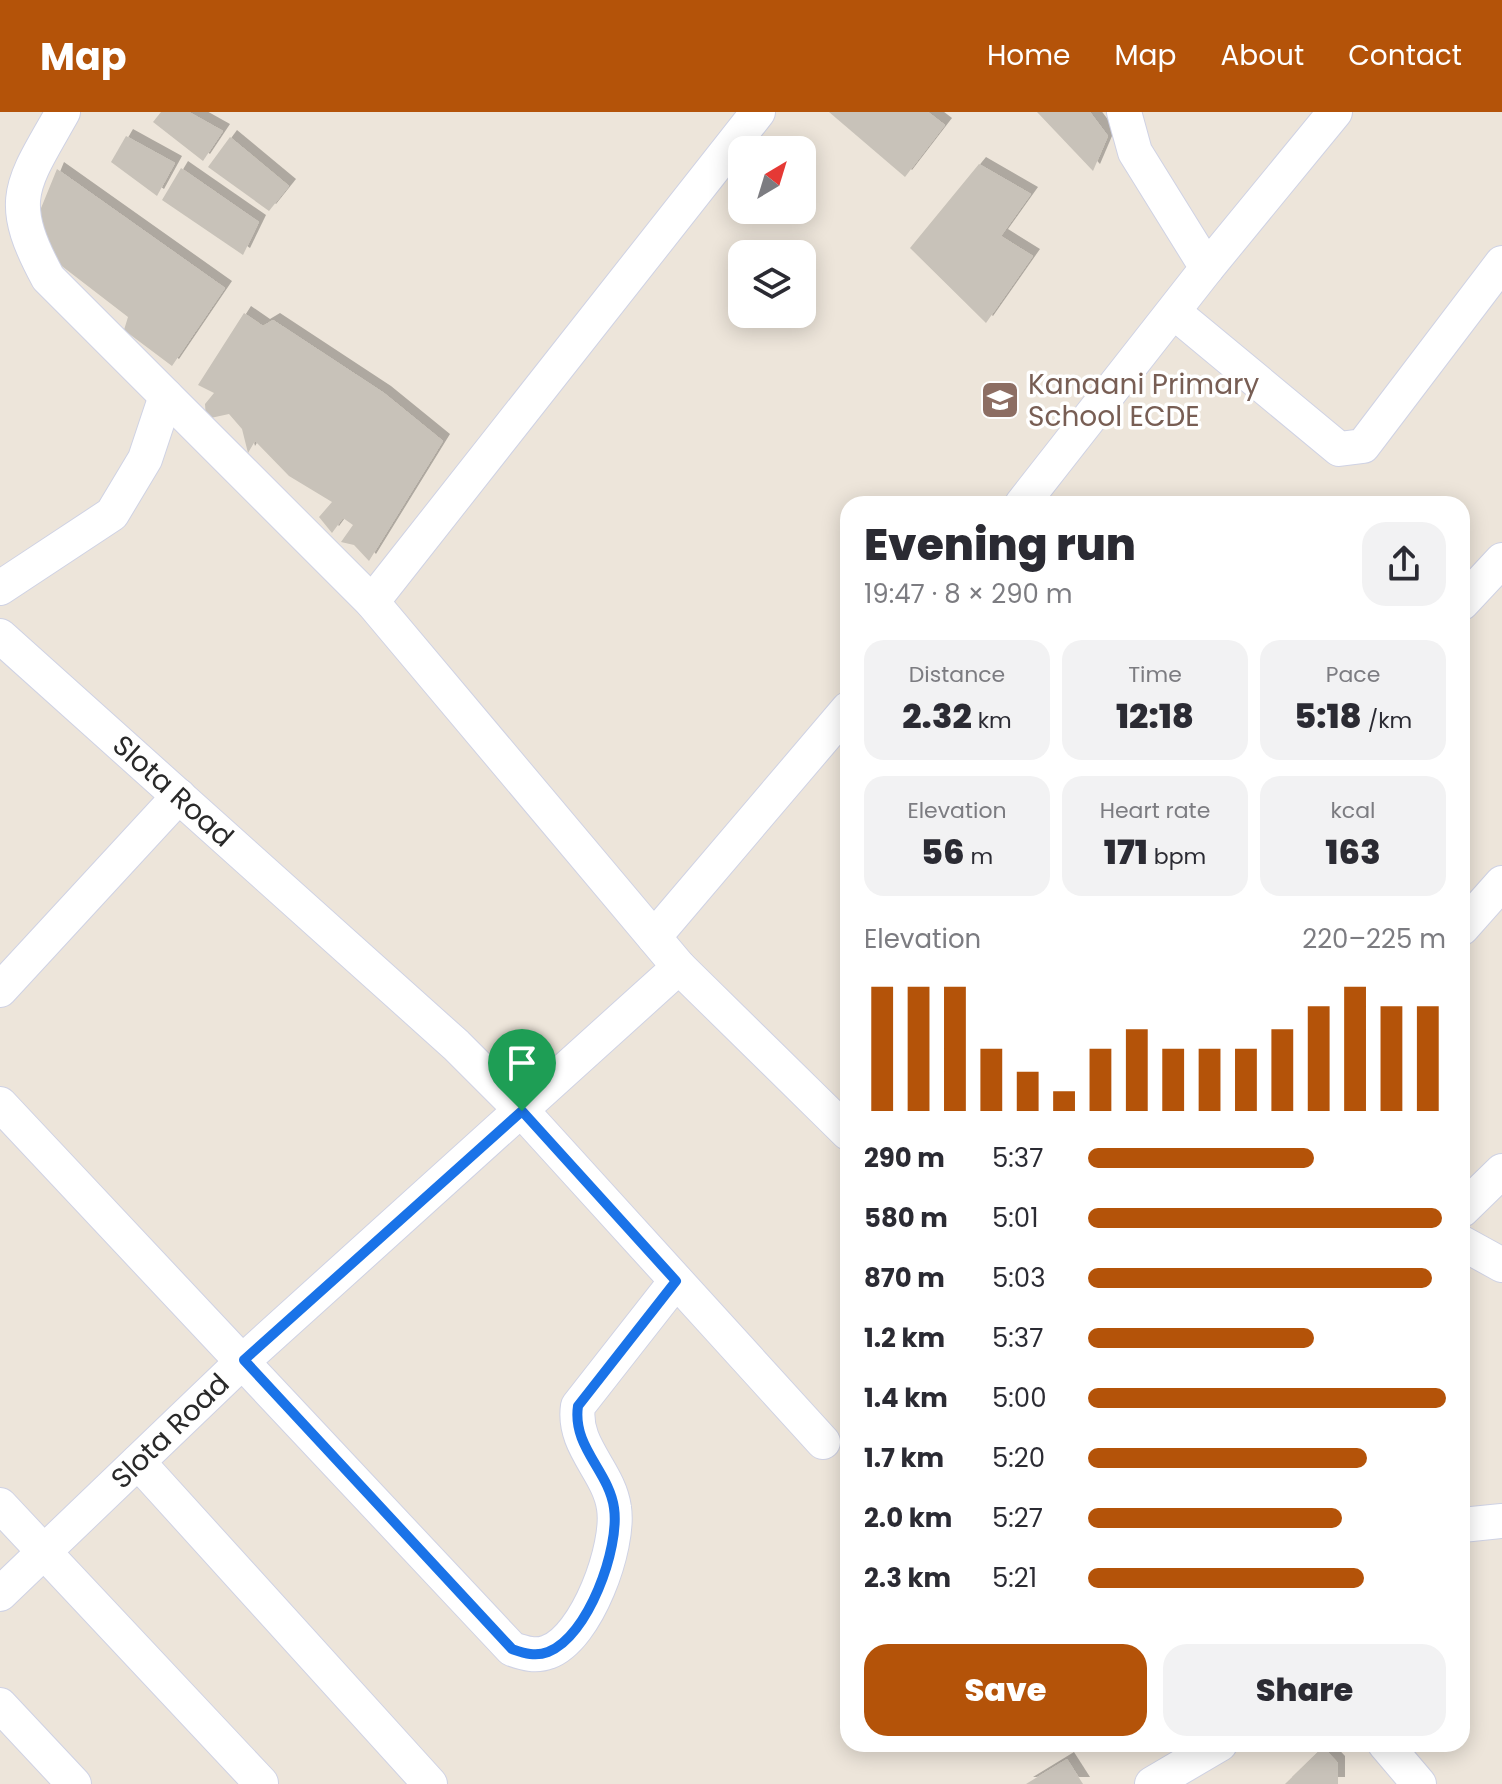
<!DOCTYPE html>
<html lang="en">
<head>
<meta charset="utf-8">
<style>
	:root { --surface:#fff; --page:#f2f2f3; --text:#2b2b33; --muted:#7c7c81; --accent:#b45309 }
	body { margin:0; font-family:Poppins,sans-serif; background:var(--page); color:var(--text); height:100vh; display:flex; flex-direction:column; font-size:30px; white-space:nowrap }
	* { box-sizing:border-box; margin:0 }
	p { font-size:26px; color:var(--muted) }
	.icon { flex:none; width:44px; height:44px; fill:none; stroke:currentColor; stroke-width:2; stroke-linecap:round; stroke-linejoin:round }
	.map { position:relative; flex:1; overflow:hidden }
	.drawer { position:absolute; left:840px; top:384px; width:630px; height:1256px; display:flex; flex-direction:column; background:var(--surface); border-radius:24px; box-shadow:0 4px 20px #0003 }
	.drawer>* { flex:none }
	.needle { width:52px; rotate:38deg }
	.fabs { position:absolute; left:728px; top:24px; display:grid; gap:16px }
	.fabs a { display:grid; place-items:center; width:88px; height:88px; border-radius:16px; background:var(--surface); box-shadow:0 4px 20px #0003; font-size:40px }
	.pin { position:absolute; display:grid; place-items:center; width:68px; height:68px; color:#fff; margin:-82px -34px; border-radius:50% 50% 50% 0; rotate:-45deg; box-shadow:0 0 8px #0007 }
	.pin .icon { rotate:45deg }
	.round { display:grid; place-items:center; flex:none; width:84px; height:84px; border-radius:24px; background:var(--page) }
	.summary { display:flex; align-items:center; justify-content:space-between; height:136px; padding:0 24px }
	h1 { font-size:44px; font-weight:800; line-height:60px }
	.figures { display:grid; grid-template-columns:repeat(3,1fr); gap:12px; height:136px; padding:8px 24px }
	.figures div { display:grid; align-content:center; border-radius:20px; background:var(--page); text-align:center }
	.figures b { font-size:34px; font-weight:800 }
	.figures small { font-size:22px; font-weight:400 }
	.figures p { font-size:22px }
	.chart { height:224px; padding:16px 24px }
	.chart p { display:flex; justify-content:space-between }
	.chart svg { width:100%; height:144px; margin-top:8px; stroke:var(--accent); stroke-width:6 }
	.primary-button { display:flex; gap:16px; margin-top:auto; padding:16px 24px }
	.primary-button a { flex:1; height:92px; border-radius:24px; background:var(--accent); color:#fff; font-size:32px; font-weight:800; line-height:92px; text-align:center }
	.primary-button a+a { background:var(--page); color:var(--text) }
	ul { padding:0 24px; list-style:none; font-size:26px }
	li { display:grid; grid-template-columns:128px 96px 1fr; align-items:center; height:60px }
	li i { height:20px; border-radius:10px; background:var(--accent) }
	header { display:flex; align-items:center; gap:48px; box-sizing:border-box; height:112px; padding:0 40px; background:var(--accent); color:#fff }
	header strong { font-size:38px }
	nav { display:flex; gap:44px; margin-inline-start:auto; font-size:28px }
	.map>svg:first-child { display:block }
	.building { fill:#c8c2b9; filter:url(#shadow) }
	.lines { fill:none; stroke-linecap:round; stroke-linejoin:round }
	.minor-casing { stroke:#cfd2e4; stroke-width:36 }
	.minor { stroke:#fff; stroke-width:34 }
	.route-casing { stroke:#fff; stroke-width:16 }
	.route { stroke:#1a73e8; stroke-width:10 }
	.labels { text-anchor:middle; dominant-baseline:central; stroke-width:7; stroke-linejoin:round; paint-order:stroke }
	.education-label { font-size:28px; fill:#785e54; stroke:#fff; text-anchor:start }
	.street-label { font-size:28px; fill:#292929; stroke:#fff }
</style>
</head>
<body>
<header>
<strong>Map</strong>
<nav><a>Home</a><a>Map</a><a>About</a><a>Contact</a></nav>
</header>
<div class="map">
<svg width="1502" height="1672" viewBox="0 0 1502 1672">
	<defs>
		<filter id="shadow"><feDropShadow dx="7" dy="-7" stdDeviation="0" flood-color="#0004"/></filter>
	</defs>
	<rect width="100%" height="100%" fill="#ede5da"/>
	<g class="building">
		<path d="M 161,0 L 189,0 L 223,19 L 203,49 L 153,10 Z"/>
		<path d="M 829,0 L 928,0 L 945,13 L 905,65 Z"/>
		<path d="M 1037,0 L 1090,0 L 1108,24 L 1093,59 Z"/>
		<path d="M 126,24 L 175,51 L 157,84 L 111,50 Z"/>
		<path d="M 230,25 L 289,74 L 269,99 L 208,55 Z"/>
		<path d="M 979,52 L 1031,82 L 1001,124 L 1033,144 L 986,211 L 910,136 Z"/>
		<path d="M 181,56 L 259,110 L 243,143 L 162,88 Z"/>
		<path d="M 57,57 L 225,176 L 172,254 L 124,218 L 128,205 L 28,128 Z"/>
		<path d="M 244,201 L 263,214 L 273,208 L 384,281 L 443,329 L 369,449 L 354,433 L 341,430 L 353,413 L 343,406 L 332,421 L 319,405 L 332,390 L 289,364 L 255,329 L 248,341 L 242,317 L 229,302 L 206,307 L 205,292 L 214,281 L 198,273 Z"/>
		<path d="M 1323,1635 L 1338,1651 L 1338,1672 L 1285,1672 Z"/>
		<path d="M 1067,1647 L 1083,1672 L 1026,1672 Z"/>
	</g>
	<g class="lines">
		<defs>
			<g id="minor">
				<path d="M 63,0 C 22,73 5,87 48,166 L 372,490 L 679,855 L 848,1021"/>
				<path d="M 1207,156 L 1335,0"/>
				<path d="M 1175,201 L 1339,337 L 1363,334 L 1502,151"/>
				<path d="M 1022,392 L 1207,156 L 1135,40 L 1124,0"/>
				<path d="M 0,476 L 112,402 L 145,347 L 166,284"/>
				<path d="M 372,490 L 758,0"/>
				<path d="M 1462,491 L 1502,448"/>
				<path d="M 0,524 L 456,933 L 522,999 L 823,1330"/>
				<path d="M 1462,816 L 1502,771"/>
				<path d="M 654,825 L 848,597"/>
				<path d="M 0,878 L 179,684"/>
				<path d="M 0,992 L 512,1537 C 524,1541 535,1545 548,1540 C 587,1526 620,1434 614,1396 C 609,1359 572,1334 578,1294 L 676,1169"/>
				<path d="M 1462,1098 L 1502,1059"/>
				<path d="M 1462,1131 L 1502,1153"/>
				<path d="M 138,1350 L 430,1672"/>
				<path d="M 0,1393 L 261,1671"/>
				<path d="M 1462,1413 L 1502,1409"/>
				<path d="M 0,1482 L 244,1248 L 679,855"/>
				<path d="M 0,1593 L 74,1672"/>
				<path d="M 1385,1632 L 1419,1672"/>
				<path d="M 1152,1672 L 1220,1632"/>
			</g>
		</defs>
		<use href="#minor" class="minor-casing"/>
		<use href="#minor" class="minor"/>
	</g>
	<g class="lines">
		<defs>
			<path id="route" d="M 522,999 L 676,1169 L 578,1294 C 572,1335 609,1359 614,1396 C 620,1436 588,1525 548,1540 C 535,1545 524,1541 512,1537 L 244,1248 Z"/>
		</defs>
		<use href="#route" class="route-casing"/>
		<use href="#route" class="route"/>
	</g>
	<defs>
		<symbol id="school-square" viewBox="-11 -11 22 22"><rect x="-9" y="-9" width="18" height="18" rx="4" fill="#8d6e63" stroke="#fff"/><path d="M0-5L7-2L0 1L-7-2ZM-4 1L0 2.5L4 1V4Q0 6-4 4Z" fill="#fff"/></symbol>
	</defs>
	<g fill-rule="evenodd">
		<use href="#school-square" x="978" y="266" width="44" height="44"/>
	</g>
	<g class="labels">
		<g class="education-label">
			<text x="1028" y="272">Kanaani Primary<tspan x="1028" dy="32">School ECDE</tspan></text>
		</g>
		<g class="street-label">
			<text transform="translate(173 679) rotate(42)">Slota Road</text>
			<text transform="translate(170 1319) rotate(-44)">Slota Road</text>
		</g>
	</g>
</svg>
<div class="fabs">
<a><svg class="needle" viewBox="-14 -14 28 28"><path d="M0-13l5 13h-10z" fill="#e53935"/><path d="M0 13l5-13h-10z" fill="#7c7c81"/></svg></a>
<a><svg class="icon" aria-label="layers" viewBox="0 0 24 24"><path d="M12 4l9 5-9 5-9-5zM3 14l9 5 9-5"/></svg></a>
</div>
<div class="pin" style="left:522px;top:999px;background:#1e9e55"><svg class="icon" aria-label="arrive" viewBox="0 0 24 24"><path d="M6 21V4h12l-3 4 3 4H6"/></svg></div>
<section class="drawer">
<div class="summary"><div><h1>Evening run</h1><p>19:47 · 8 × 290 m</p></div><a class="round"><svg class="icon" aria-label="share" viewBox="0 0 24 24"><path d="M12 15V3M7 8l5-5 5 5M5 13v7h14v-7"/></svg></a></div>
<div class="figures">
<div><p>Distance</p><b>2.32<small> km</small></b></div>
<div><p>Time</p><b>12:18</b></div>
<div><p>Pace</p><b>5:18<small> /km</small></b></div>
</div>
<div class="figures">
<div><p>Elevation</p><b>56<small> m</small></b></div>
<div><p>Heart rate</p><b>171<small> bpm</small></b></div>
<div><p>kcal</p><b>163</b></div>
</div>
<div class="chart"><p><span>Elevation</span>220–225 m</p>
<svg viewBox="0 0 160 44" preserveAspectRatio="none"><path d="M5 44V6M15 44V6M25 44V6M35 44V25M45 44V32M55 44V38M65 44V25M75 44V19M85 44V25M95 44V25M105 44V25M115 44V19M125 44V12M135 44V6M145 44V12M155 44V12"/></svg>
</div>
<ul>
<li><b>290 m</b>5:37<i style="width:63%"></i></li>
<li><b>580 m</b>5:01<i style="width:99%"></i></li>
<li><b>870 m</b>5:03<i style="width:96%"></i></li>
<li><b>1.2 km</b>5:37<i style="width:63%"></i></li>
<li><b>1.4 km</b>5:00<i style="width:100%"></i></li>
<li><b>1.7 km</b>5:20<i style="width:78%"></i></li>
<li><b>2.0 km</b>5:27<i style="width:71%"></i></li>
<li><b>2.3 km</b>5:21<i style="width:77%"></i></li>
</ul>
<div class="primary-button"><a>Save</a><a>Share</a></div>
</section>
</div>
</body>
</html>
